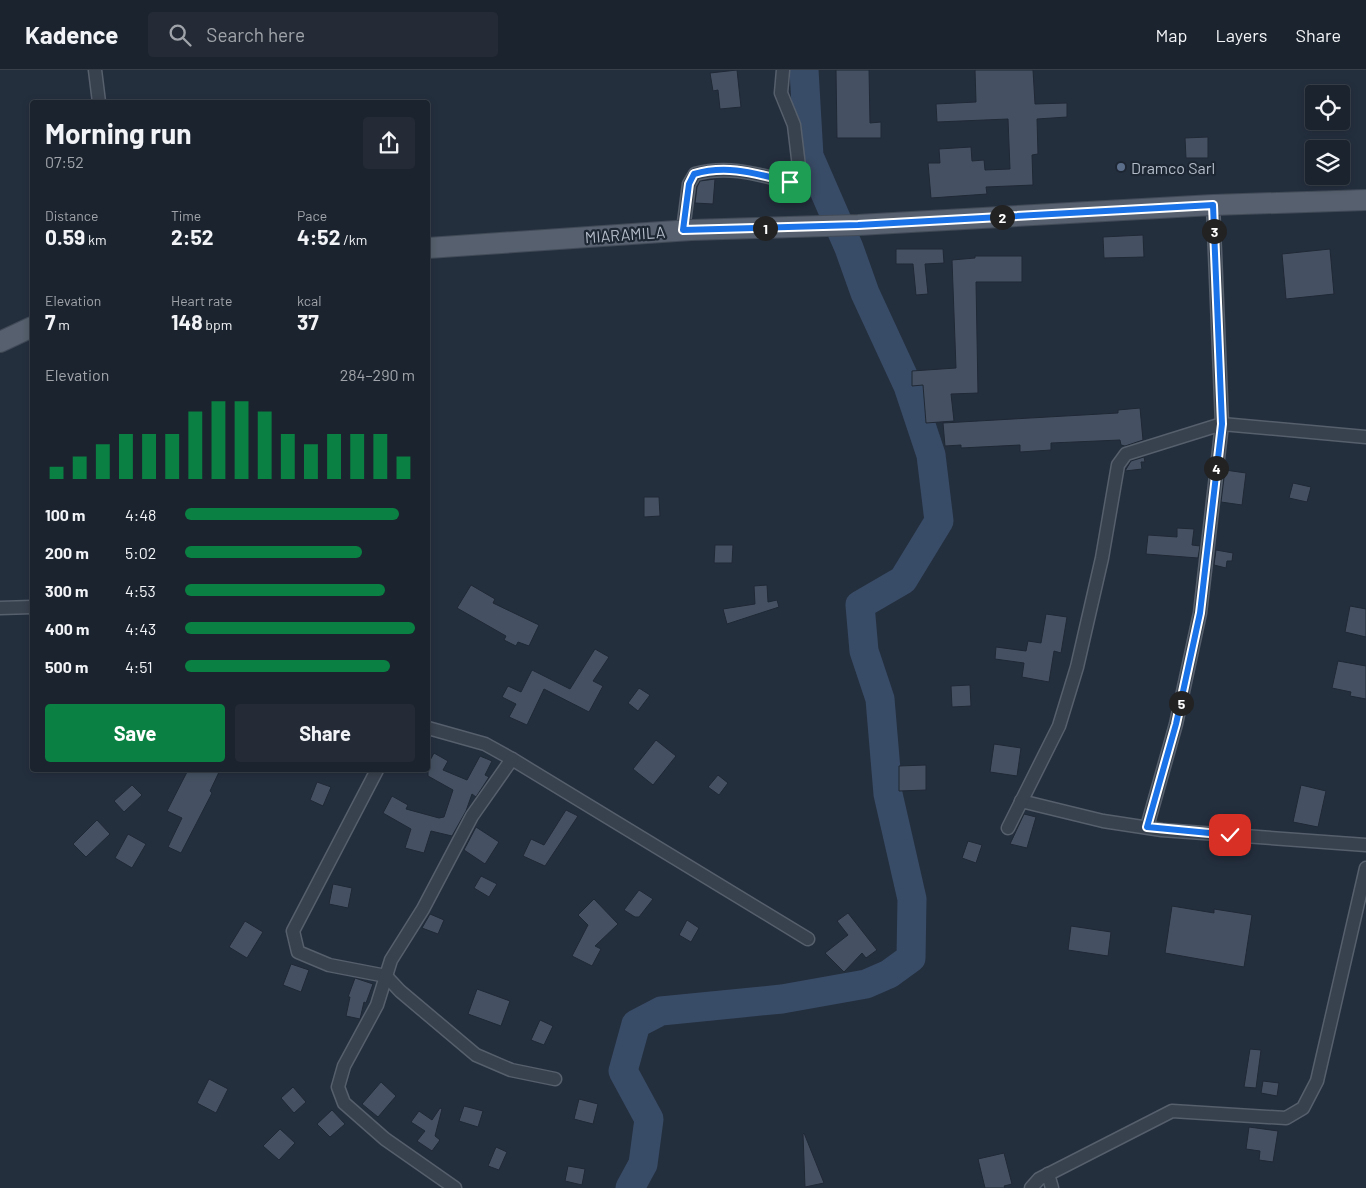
<!DOCTYPE html>
<html lang="en">
<head>
<meta charset="utf-8">
<style>
	:root { --surface:#1b232e; --page:#242b36; --text:#f1f3f6; --muted:#a0a4aa; --line:#39404a; --accent:#0b8043 }
	body { margin:0; font-family:Barlow,sans-serif; background:var(--page); color:var(--text); height:100vh; display:flex; flex-direction:column; font-size:19px; white-space:nowrap }
	* { box-sizing:border-box; margin:0 }
	p { font-size:16px; color:var(--muted) }
	.icon { flex:none; width:28px; height:28px; fill:none; stroke:currentColor; stroke-width:2; stroke-linecap:round; stroke-linejoin:round }
	.map { position:relative; flex:1; overflow:hidden }
	.side { position:absolute; left:30px; top:30px; width:400px; height:672px; display:flex; flex-direction:column; background:var(--surface); border-radius:5px; box-shadow:0 2px 8px #0003,0 0 0 1px var(--line) }
	.side>* { flex:none }
	.controls { position:absolute; left:1305px; top:15px; display:grid; gap:10px }
	.controls a { display:grid; place-items:center; width:45px; height:45px; border-radius:5px; background:var(--surface); box-shadow:0 2px 8px #0003,0 0 0 1px var(--line); font-size:25px }
	.pin { position:absolute; display:grid; place-items:center; width:42px; height:42px; color:#fff; margin:-21px; border-radius:10px; box-shadow:0 2px 8px #0006 }
	.km { position:absolute; width:25px; height:25px; margin:-12px; border-radius:50%; background:#222; color:#fff; font-size:14px; line-height:25px; text-align:center }
	.round { display:grid; place-items:center; flex:none; width:52px; height:52px; border-radius:5px; background:var(--page) }
	.head { display:flex; align-items:center; justify-content:space-between; height:85px; padding:0 15px }
	h1 { font-size:28px; font-weight:700; line-height:38px }
	.figures { display:grid; grid-template-columns:repeat(3,1fr); gap:8px; height:85px; padding:5px 15px }
	.figures div { display:grid; align-content:center }
	.figures b { font-size:21px; font-weight:700 }
	.figures small { font-size:14px; font-weight:400 }
	.figures p { font-size:14px }
	.chart { height:140px; padding:10px 15px }
	.chart p { display:flex; justify-content:space-between }
	.chart svg { width:100%; height:90px; margin-top:5px; stroke:var(--accent); stroke-width:6 }
	.action { display:flex; gap:10px; margin-top:auto; padding:10px 15px }
	.action a { flex:1; height:58px; border-radius:5px; background:var(--accent); color:#fff; font-size:20px; font-weight:700; line-height:58px; text-align:center }
	.action a+a { background:var(--page); color:var(--text) }
	ul { padding:0 15px; list-style:none; font-size:16px }
	li { display:grid; grid-template-columns:80px 60px 1fr; align-items:center; height:38px }
	li i { height:12px; border-radius:6px; background:var(--accent) }
	header { display:flex; align-items:center; gap:30px; box-sizing:border-box; height:70px; padding:0 25px; background:var(--surface); border-bottom:1px solid var(--line) }
	header strong { font-size:24px }
	nav { display:flex; gap:28px; margin-inline-start:auto; font-size:18px }
	.search { width:350px; height:45px; background:var(--page); display:flex; align-items:center; gap:12px; box-sizing:border-box; padding:0 18px; border-radius:5px; color:var(--muted); font-size:19px }
	.map>svg:first-child { display:block }
	.lines { fill:none; stroke-linecap:round; stroke-linejoin:round }
	.river { stroke:#394c67; stroke-width:29 }
	.building { fill:#455162; stroke:#1f2835 }
	.minor-casing { stroke:#565f6c; stroke-width:15 }
	.primary-casing { stroke:#414a57; stroke-width:22 }
	.minor { stroke:#38414e; stroke-width:12 }
	.primary { stroke:#56606e; stroke-width:20 }
	.route-casing { stroke:#fff; stroke-width:10 }
	.route { stroke:#1a73e8; stroke-width:6 }
	.service-dot { fill:#5c6f8a; stroke:#1d2633; stroke-width:2 }
	.labels { text-anchor:middle; dominant-baseline:central; stroke-width:4.5; stroke-linejoin:round; paint-order:stroke }
	.poi-label { font-size:16px; fill:#b4bcc9; stroke:#1d2633; text-anchor:start }
	.street-label { font-size:16px; fill:#b4bcc9; stroke:#1d2633 }
</style>
</head>
<body>
<header>
<strong>Kadence</strong>
<div class="search"><svg class="icon" aria-label="search" viewBox="0 0 24 24"><circle cx="10" cy="10" r="6"/><path d="M15 15l6 6"/></svg>Search here</div>
<nav><a>Map</a><a>Layers</a><a>Share</a></nav>
</header>
<div class="map">
<svg width="1366" height="1118" viewBox="0 0 1366 1118">
	<rect width="100%" height="100%" fill="#242f3e"/>
	<g class="lines">
		<path class="river" d="M 630,1118 L 643,1094 L 649,1049 L 623,1001 L 636,954 L 661,941 L 782,929 L 866,914 L 889,904 L 911,888 L 912,829 L 888,724 L 880,629 L 864,581 L 860,535 L 903,510 L 939,451 L 931,385 L 908,316 L 865,223 L 849,178 L 809,86 L 804,0"/>
	</g>
	<g class="building">
		<path d="M 737,0 L 741,37 L 720,39 L 718,20 L 713,21 L 710,3 Z"/>
		<path d="M 836,0 L 869,0 L 870,53 L 881,52 L 881,68 L 837,68 Z"/>
		<path d="M 975,0 L 1033,0 L 1035,34 L 1067,33 L 1067,47 L 1037,49 L 1038,84 L 1032,85 L 1033,115 L 986,117 L 987,124 L 931,128 L 928,93 L 940,93 L 939,79 L 971,77 L 972,91 L 984,90 L 985,100 L 1010,99 L 1008,49 L 937,52 L 936,34 L 976,32 Z"/>
		<path d="M 1208,67 L 1208,88 L 1186,88 L 1185,68 Z"/>
		<path d="M 715,109 L 713,134 L 695,133 L 697,117 L 700,111 Z"/>
		<path d="M 1143,165 L 1144,187 L 1104,188 L 1103,167 Z"/>
		<path d="M 896,179 L 943,179 L 944,193 L 925,194 L 928,224 L 916,225 L 913,194 L 896,194 Z"/>
		<path d="M 1330,179 L 1334,224 L 1286,229 L 1282,184 Z"/>
		<path d="M 975,186 L 1022,186 L 1022,212 L 976,212 L 978,323 L 951,324 L 954,351 L 926,353 L 923,315 L 912,316 L 912,301 L 956,298 L 952,190 L 975,188 Z"/>
		<path d="M 1140,338 L 1143,370 L 1125,376 L 1121,375 L 1120,370 L 1051,373 L 1051,380 L 1020,382 L 1020,375 L 961,378 L 961,375 L 945,376 L 943,353 L 1118,343 L 1118,340 Z"/>
		<path d="M 1144,387 L 1145,392 L 1141,392 L 1142,399 L 1125,401 L 1131,391 Z"/>
		<path d="M 1225,400 L 1246,403 L 1242,435 L 1221,432 Z"/>
		<path d="M 1293,413 L 1311,417 L 1307,432 L 1289,428 Z"/>
		<path d="M 644,427 L 659,427 L 660,446 L 644,447 Z"/>
		<path d="M 1177,458 L 1194,459 L 1192,475 L 1200,476 L 1198,488 L 1146,484 L 1148,465 L 1177,467 Z"/>
		<path d="M 715,475 L 733,475 L 732,493 L 714,493 Z"/>
		<path d="M 1216,480 L 1233,483 L 1232,491 L 1227,491 L 1226,498 L 1214,495 Z"/>
		<path d="M 471,515 L 495,529 L 493,533 L 539,555 L 529,576 L 518,572 L 516,576 L 504,570 L 506,566 L 457,538 Z"/>
		<path d="M 767,515 L 768,532 L 777,530 L 779,537 L 727,554 L 723,539 L 755,534 L 754,516 Z"/>
		<path d="M 1350,536 L 1366,539 L 1366,567 L 1345,562 Z"/>
		<path d="M 1046,544 L 1067,547 L 1061,583 L 1054,581 L 1049,612 L 1022,607 L 1024,593 L 995,589 L 996,577 L 1026,581 L 1028,571 L 1041,573 Z"/>
		<path d="M 595,579 L 609,587 L 593,611 L 603,616 L 589,642 L 544,619 L 527,655 L 509,647 L 516,634 L 502,627 L 508,616 L 521,622 L 532,600 L 570,619 Z"/>
		<path d="M 1338,591 L 1366,596 L 1366,629 L 1350,626 L 1351,622 L 1332,618 Z"/>
		<path d="M 970,615 L 971,636 L 952,637 L 951,616 Z"/>
		<path d="M 639,618 L 650,625 L 638,641 L 628,633 Z"/>
		<path d="M 656,670 L 676,686 L 653,715 L 633,699 Z"/>
		<path d="M 994,674 L 1021,678 L 1017,706 L 990,702 Z"/>
		<path d="M 434,683 L 448,691 L 443,700 L 467,710 L 480,686 L 492,691 L 485,705 L 489,707 L 476,727 L 472,724 L 466,741 L 452,766 L 431,761 L 424,783 L 405,778 L 411,759 L 383,743 L 392,726 L 408,735 L 406,739 L 439,748 L 444,747 L 453,720 L 428,706 L 428,694 Z"/>
		<path d="M 926,695 L 926,720 L 899,721 L 899,696 Z"/>
		<path d="M 188,700 L 220,700 L 210,721 L 212,723 L 181,783 L 168,777 L 182,748 L 167,741 Z"/>
		<path d="M 718,705 L 728,713 L 719,725 L 708,717 Z"/>
		<path d="M 317,712 L 331,717 L 323,736 L 310,730 Z"/>
		<path d="M 132,715 L 142,725 L 124,742 L 114,731 Z"/>
		<path d="M 1301,715 L 1326,721 L 1318,757 L 1293,752 Z"/>
		<path d="M 566,740 L 578,746 L 545,796 L 523,786 L 531,769 L 544,775 Z"/>
		<path d="M 1024,744 L 1036,747 L 1027,778 L 1010,774 Z"/>
		<path d="M 97,750 L 110,764 L 86,787 L 73,774 Z"/>
		<path d="M 476,757 L 499,772 L 485,794 L 464,780 Z"/>
		<path d="M 128,764 L 146,774 L 132,798 L 115,788 Z"/>
		<path d="M 968,771 L 982,775 L 976,793 L 962,788 Z"/>
		<path d="M 481,806 L 497,814 L 489,827 L 474,818 Z"/>
		<path d="M 333,814 L 352,818 L 348,838 L 329,834 Z"/>
		<path d="M 639,820 L 653,829 L 639,847 L 635,847 L 624,840 Z"/>
		<path d="M 594,829 L 618,854 L 595,876 L 601,879 L 592,896 L 572,886 L 588,855 L 578,845 Z"/>
		<path d="M 1172,836 L 1214,843 L 1214,839 L 1252,845 L 1244,897 L 1165,883 Z"/>
		<path d="M 848,843 L 877,880 L 866,888 L 862,883 L 844,902 L 825,883 L 848,865 L 837,851 Z"/>
		<path d="M 430,844 L 444,850 L 438,864 L 422,858 Z"/>
		<path d="M 687,850 L 699,858 L 691,872 L 679,865 Z"/>
		<path d="M 245,851 L 263,862 L 247,888 L 229,877 Z"/>
		<path d="M 1071,856 L 1111,862 L 1108,886 L 1068,880 Z"/>
		<path d="M 291,894 L 309,900 L 301,922 L 283,915 Z"/>
		<path d="M 355,908 L 373,914 L 366,933 L 364,932 L 360,949 L 346,946 L 350,927 L 348,927 Z"/>
		<path d="M 477,919 L 510,931 L 501,956 L 468,944 Z"/>
		<path d="M 540,950 L 553,956 L 544,975 L 531,970 Z"/>
		<path d="M 1250,979 L 1261,980 L 1256,1018 L 1244,1017 Z"/>
		<path d="M 209,1009 L 228,1019 L 216,1043 L 197,1033 Z"/>
		<path d="M 1263,1011 L 1279,1013 L 1277,1026 L 1261,1023 Z"/>
		<path d="M 381,1012 L 396,1026 L 378,1047 L 362,1034 Z"/>
		<path d="M 293,1017 L 306,1032 L 294,1043 L 281,1028 Z"/>
		<path d="M 579,1029 L 598,1034 L 593,1054 L 574,1049 Z"/>
		<path d="M 464,1036 L 483,1041 L 478,1057 L 459,1051 Z"/>
		<path d="M 440,1038 L 442,1039 L 435,1066 L 440,1070 L 432,1081 L 417,1071 L 425,1061 L 411,1052 L 419,1041 L 432,1050 Z"/>
		<path d="M 332,1040 L 345,1054 L 330,1067 L 317,1054 Z"/>
		<path d="M 1249,1057 L 1278,1061 L 1273,1092 L 1259,1090 L 1260,1081 L 1246,1079 Z"/>
		<path d="M 280,1059 L 295,1073 L 279,1090 L 263,1076 Z"/>
		<path d="M 804,1063 L 824,1113 L 805,1117 L 803,1064 Z"/>
		<path d="M 496,1077 L 507,1082 L 499,1100 L 488,1096 Z"/>
		<path d="M 1004,1083 L 1012,1114 L 1004,1116 L 1005,1118 L 985,1118 L 978,1089 Z"/>
		<path d="M 568,1096 L 585,1099 L 582,1115 L 565,1111 Z"/>
	</g>
	<g class="lines">
		<defs>
			<g id="minor">
				<path d="M 95,0 L 99,32"/>
				<path d="M 683,160 L 689,114 L 695,104 C 728,95 757,104 789,112 L 800,105 L 794,55 L 781,23 L 783,0"/>
				<path d="M 0,538 L 32,537"/>
				<path d="M 428,658 L 485,674 L 512,689 L 808,869"/>
				<path d="M 377,700 L 293,861 L 298,882 L 329,895 L 386,906 L 400,921 L 476,985 L 511,1000 L 555,1009"/>
				<path d="M 1021,731 L 1103,751 L 1162,760 L 1366,775"/>
				<path d="M 1147,757 L 1176,654 L 1200,543 L 1222,354 L 1213,135"/>
				<path d="M 1008,758 L 1059,656 L 1077,597 L 1102,488 L 1118,395 L 1126,384 L 1222,354 L 1366,367"/>
				<path d="M 1048,1104 L 1052,1118"/>
				<path d="M 455,1118 L 385,1069 L 344,1033 L 338,1017 L 344,996 L 377,935 L 391,890 L 423,839 L 472,746 L 512,689"/>
				<path d="M 1031,1118 L 1039,1109 L 1172,1041 L 1286,1048 L 1303,1038 L 1317,1011 L 1366,798"/>
			</g>
			<g id="primary">
				<path d="M 428,178 L 691,160 L 858,155 L 1213,135 L 1366,130"/>
				<path d="M 0,272 L 32,257"/>
			</g>
		</defs>
		<use href="#minor" class="minor-casing"/>
		<use href="#primary" class="primary-casing"/>
		<use href="#minor" class="minor"/>
		<use href="#primary" class="primary"/>
	</g>
	<g class="lines">
		<defs>
			<path id="route" d="M 790,112 C 757,104 728,94 694,104 L 689,114 L 683,160 L 858,155 L 1213,135 L 1222,354 L 1200,543 L 1176,654 L 1147,757 L 1230,765"/>
		</defs>
		<use href="#route" class="route-casing"/>
		<use href="#route" class="route"/>
	</g>
	<circle class="service-dot" cx="1121" cy="97" r="5"/>
	<g class="labels">
		<g class="poi-label">
			<text x="1131" y="97">Dramco Sarl</text>
		</g>
		<g class="street-label">
			<text transform="translate(625 164) rotate(-4)">MIARAMILA</text>
		</g>
	</g>
</svg>
<div class="controls">
<a><svg class="icon" aria-label="locate" viewBox="0 0 24 24"><circle cx="12" cy="12" r="6"/><path d="M12 2v4M12 18v4M2 12h4M18 12h4"/></svg></a>
<a><svg class="icon" aria-label="layers" viewBox="0 0 24 24"><path d="M12 4l9 5-9 5-9-5zM3 14l9 5 9-5"/></svg></a>
</div>
<div class="pin" style="left:790px;top:112px;background:#1e9e55"><svg class="icon" aria-label="arrive" viewBox="0 0 24 24"><path d="M6 21V4h12l-3 4 3 4H6"/></svg></div>
<div class="pin" style="left:1230px;top:765px;background:#d93025"><svg class="icon" aria-label="check" viewBox="0 0 24 24"><path d="M5 12l5 5 9-10"/></svg></div>
<b class="km" style="left:765px;top:158px">1</b>
<b class="km" style="left:1002px;top:147px">2</b>
<b class="km" style="left:1214px;top:161px">3</b>
<b class="km" style="left:1216px;top:398px">4</b>
<b class="km" style="left:1181px;top:633px">5</b>
<section class="side">
<div class="head"><div><h1>Morning run</h1><p>07:52</p></div><a class="round"><svg class="icon" aria-label="share" viewBox="0 0 24 24"><path d="M12 15V3M7 8l5-5 5 5M5 13v7h14v-7"/></svg></a></div>
<div class="figures">
<div><p>Distance</p><b>0.59<small> km</small></b></div>
<div><p>Time</p><b>2:52</b></div>
<div><p>Pace</p><b>4:52<small> /km</small></b></div>
</div>
<div class="figures">
<div><p>Elevation</p><b>7<small> m</small></b></div>
<div><p>Heart rate</p><b>148<small> bpm</small></b></div>
<div><p>kcal</p><b>37</b></div>
</div>
<div class="chart"><p><span>Elevation</span>284–290 m</p>
<svg viewBox="0 0 160 44" preserveAspectRatio="none"><path d="M5 44V38M15 44V33M25 44V27M35 44V22M45 44V22M55 44V22M65 44V11M75 44V6M85 44V6M95 44V11M105 44V22M115 44V27M125 44V22M135 44V22M145 44V22M155 44V33"/></svg>
</div>
<ul>
<li><b>100 m</b>4:48<i style="width:93%"></i></li>
<li><b>200 m</b>5:02<i style="width:77%"></i></li>
<li><b>300 m</b>4:53<i style="width:87%"></i></li>
<li><b>400 m</b>4:43<i style="width:100%"></i></li>
<li><b>500 m</b>4:51<i style="width:89%"></i></li>
</ul>
<div class="action"><a>Save</a><a>Share</a></div>
</section>
</div>
</body>
</html>
